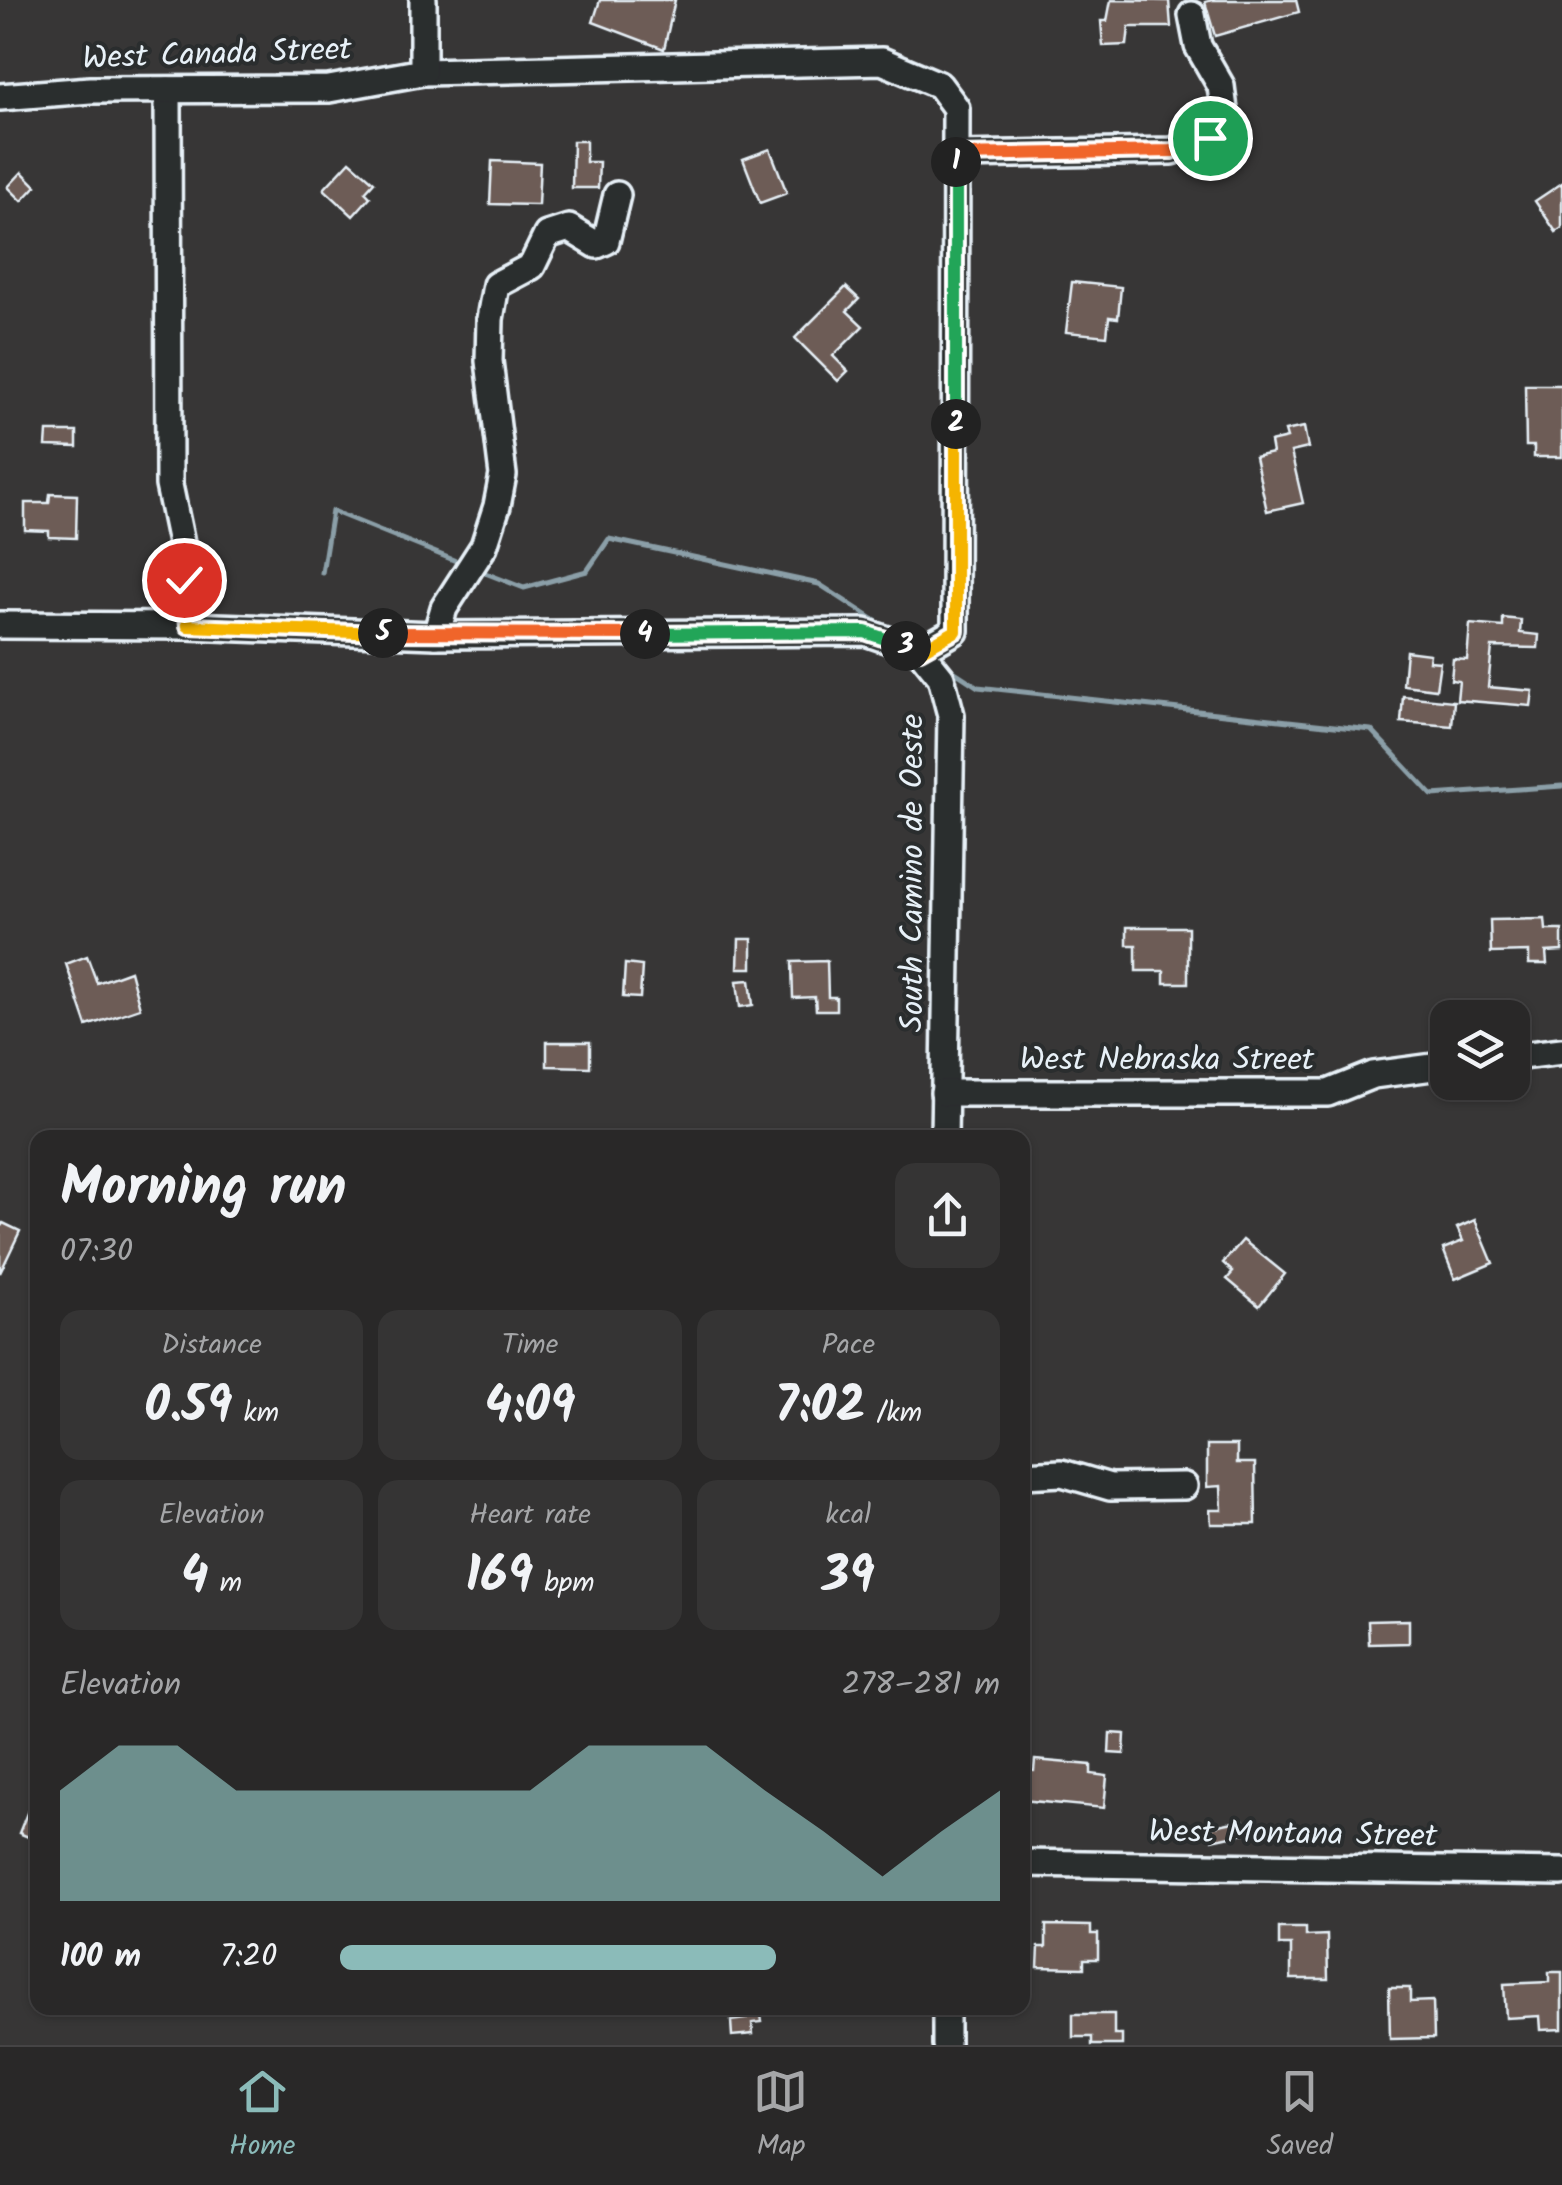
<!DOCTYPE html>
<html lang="en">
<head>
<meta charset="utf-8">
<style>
	:root { --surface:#292828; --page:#353434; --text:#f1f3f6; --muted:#a5a6a8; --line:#454445; --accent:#8bbbb9 }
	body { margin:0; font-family:Kalam,sans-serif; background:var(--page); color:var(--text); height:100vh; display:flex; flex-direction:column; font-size:38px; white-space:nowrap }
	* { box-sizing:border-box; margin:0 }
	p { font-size:32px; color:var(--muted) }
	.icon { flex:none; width:55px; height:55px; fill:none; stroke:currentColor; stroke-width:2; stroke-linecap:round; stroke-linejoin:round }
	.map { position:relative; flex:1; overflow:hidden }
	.details { position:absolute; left:30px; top:1130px; width:1000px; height:885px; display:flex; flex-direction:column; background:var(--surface); border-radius:20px; box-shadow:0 2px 8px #0004,0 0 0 2px var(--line) }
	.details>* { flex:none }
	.controls { position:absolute; left:1430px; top:1000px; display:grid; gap:20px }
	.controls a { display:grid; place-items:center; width:100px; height:100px; border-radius:20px; background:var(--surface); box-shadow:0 2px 8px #0004,0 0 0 2px var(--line); font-size:50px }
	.pin { position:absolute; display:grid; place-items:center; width:85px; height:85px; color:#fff; margin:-42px; border:5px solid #fff; border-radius:50%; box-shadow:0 2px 10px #0007 }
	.km { position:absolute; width:50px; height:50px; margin:-25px; border-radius:50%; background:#222; color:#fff; font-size:28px; line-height:50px; text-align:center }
	.round { display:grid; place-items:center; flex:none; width:105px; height:105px; border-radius:20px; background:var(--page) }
	.overview { display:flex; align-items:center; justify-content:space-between; height:170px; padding:0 30px }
	h1 { font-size:55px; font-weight:600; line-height:75px }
	.figures { display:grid; grid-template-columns:repeat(3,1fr); gap:15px; height:170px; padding:10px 30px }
	.figures div { display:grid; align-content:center; border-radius:20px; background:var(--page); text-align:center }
	.figures b { font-size:50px; font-weight:600 }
	.figures small { font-size:28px; font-weight:400 }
	.figures p { font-size:28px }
	.chart { height:280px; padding:20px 30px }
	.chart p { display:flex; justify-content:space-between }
	.chart svg { width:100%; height:180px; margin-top:10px; fill:var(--accent); opacity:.7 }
	ul { padding:0 30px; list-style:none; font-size:32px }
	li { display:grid; grid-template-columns:160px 120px 1fr; align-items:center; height:75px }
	li i { height:25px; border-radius:12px; background:var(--accent) }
	.dock { display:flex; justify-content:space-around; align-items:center; height:140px; border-top:2px solid var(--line); background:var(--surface); font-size:28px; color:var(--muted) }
	.dock a { display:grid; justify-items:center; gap:5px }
	.dock .active { color:var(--accent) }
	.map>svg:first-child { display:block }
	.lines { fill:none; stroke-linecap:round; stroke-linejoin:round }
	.stream { stroke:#8b9fa8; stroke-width:5 }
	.building { fill:#6d5c56; stroke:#e8f1f8; stroke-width:2.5 }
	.minor-casing { stroke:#e8f1f8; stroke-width:32 }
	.minor { stroke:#2a2d2e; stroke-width:25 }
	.split-1-casing { stroke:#fff; stroke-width:20 }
	.split-2-casing { stroke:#fff; stroke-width:20 }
	.split-3-casing { stroke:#fff; stroke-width:20 }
	.split-4-casing { stroke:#fff; stroke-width:20 }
	.split-5-casing { stroke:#fff; stroke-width:20 }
	.split-6-casing { stroke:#fff; stroke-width:20 }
	.split-1 { stroke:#f0652b; stroke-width:12 }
	.split-2 { stroke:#22a559; stroke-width:12 }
	.split-3 { stroke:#f5b400; stroke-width:12 }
	.split-4 { stroke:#22a559; stroke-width:12 }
	.split-5 { stroke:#f0652b; stroke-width:12 }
	.split-6 { stroke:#f5b400; stroke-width:12 }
	.labels { text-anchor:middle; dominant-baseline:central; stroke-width:8; stroke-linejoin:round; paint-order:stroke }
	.street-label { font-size:32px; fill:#e8f1f8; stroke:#2a2d2e }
</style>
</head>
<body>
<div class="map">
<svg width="1562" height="2045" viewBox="0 0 1562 2045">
	<rect width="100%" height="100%" fill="#373636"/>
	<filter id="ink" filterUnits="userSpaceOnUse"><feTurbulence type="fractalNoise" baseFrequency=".01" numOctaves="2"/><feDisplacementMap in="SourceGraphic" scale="20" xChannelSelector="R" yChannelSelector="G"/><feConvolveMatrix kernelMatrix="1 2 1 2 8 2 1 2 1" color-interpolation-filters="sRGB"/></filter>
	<g filter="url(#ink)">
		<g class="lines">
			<g class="stream">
				<path d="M 480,571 L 524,588 L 587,571 L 609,539 L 819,584 L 885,627"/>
				<path d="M 322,573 L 332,511 L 461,563"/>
				<path d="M 949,668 L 978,687 L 1371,730 L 1432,795 L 1562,786"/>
			</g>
		</g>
		<g class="building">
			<path d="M 600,0 L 675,0 L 664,49 L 593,22 Z"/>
			<path d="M 1111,0 L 1169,1 L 1171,27 L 1129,27 L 1127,45 L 1103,46 L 1101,21 L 1107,21 Z"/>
			<path d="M 1212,0 L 1296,0 L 1299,12 L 1215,36 L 1205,2 Z"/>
			<path d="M 573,141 L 586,141 L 586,162 L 599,162 L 598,188 L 572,188 Z"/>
			<path d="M 770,149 L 787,193 L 760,203 L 743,159 Z"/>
			<path d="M 350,161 L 374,182 L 365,192 L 370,197 L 353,216 L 324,189 Z"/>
			<path d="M 492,161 L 540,163 L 538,205 L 490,204 Z"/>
			<path d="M 22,172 L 36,186 L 22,201 L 8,187 Z"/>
			<path d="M 1562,183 L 1562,228 L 1556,232 L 1535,201 Z"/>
			<path d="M 1072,282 L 1121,287 L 1118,318 L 1109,317 L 1107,336 L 1066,332 Z"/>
			<path d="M 846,287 L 859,299 L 847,311 L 863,326 L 833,356 L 848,371 L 838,381 L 795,338 Z"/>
			<path d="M 1525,385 L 1562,385 L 1562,457 L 1534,457 L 1534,446 L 1526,446 Z"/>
			<path d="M 1304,427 L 1308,448 L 1291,452 L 1303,503 L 1267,511 L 1255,457 L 1272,453 L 1270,442 L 1287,438 L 1285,431 Z"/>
			<path d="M 47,432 L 77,432 L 77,447 L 46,446 Z"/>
			<path d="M 50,494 L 77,495 L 76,538 L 49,537 L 49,531 L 25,530 L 25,503 L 49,503 Z"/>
			<path d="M 1503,618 L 1521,620 L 1520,633 L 1539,635 L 1538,648 L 1492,647 L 1488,687 L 1533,691 L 1531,706 L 1457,700 L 1459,681 L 1451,680 L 1453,659 L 1467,660 L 1470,624 L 1503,627 Z"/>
			<path d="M 1406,651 L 1430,654 L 1429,661 L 1440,662 L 1436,689 L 1403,685 Z"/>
			<path d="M 1403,696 L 1454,701 L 1452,726 L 1401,722 Z"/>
			<path d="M 1545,919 L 1546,930 L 1562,930 L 1562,951 L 1546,952 L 1547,964 L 1529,964 L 1529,952 L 1491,953 L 1490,920 Z"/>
			<path d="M 1127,927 L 1188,927 L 1188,983 L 1164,983 L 1164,971 L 1136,971 L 1136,945 L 1127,945 Z"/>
			<path d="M 739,939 L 752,939 L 752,968 L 738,968 Z"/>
			<path d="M 87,956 L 97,983 L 130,971 L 140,1008 L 87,1026 L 66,964 Z"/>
			<path d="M 827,961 L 828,997 L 836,997 L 836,1010 L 816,1010 L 815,997 L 793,998 L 792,962 Z"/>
			<path d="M 625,964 L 642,966 L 640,998 L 623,997 Z"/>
			<path d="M 750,980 L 753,1005 L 740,1007 L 737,981 Z"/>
			<path d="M 547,1042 L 590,1042 L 590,1067 L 547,1066 Z"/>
			<path d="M 1475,1220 L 1493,1263 L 1455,1279 L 1443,1249 L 1463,1241 L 1457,1228 Z"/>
			<path d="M 3,1223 L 20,1231 L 0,1273 L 0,1228 Z"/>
			<path d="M 1243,1240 L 1285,1274 L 1259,1306 L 1227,1279 L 1233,1272 L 1223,1263 Z"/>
			<path d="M 1207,1445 L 1237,1445 L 1237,1463 L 1255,1463 L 1256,1524 L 1211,1524 L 1210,1510 L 1222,1510 L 1221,1486 L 1207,1487 Z"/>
			<path d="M 1409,1620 L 1409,1643 L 1369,1644 L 1368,1621 Z"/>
			<path d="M 1110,1733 L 1125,1734 L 1124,1754 L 1109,1753 Z"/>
			<path d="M 1035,1760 L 1091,1765 L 1091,1774 L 1107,1776 L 1104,1808 L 1022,1800 L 1022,1770 L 1034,1771 Z"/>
			<path d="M 35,1793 L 38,1794 L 38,1841 L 19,1833 Z"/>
			<path d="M 1243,1820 L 1245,1833 L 1212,1840 L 1209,1827 Z"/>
			<path d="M 1046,1925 L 1091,1926 L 1091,1934 L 1098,1934 L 1098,1959 L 1084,1959 L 1084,1968 L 1038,1967 L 1039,1947 L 1046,1947 Z"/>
			<path d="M 1279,1928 L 1306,1928 L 1306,1936 L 1327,1935 L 1328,1979 L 1291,1979 L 1291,1945 L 1279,1945 Z"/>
			<path d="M 1549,1972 L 1562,1972 L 1562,2029 L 1541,2030 L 1540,2016 L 1506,2018 L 1504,1984 L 1549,1982 Z"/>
			<path d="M 1389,1988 L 1410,1988 L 1410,2002 L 1433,2001 L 1434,2038 L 1390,2039 Z"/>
			<path d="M 760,2008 L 762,2022 L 752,2023 L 753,2034 L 732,2036 L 731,2021 L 746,2019 L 745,2009 Z"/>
			<path d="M 1073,2014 L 1114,2014 L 1114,2035 L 1122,2035 L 1122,2045 L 1092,2045 L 1092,2037 L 1073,2037 Z"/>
		</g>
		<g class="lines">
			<defs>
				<g id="minor">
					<path d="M 423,72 L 882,61 L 939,85 L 956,108 L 955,631 L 920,651"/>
					<path d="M 168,90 L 169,485 L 185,562 L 188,626"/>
					<path d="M 0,97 L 90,90 L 329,89 L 423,72 L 423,0"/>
					<path d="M 956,155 L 1172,151 L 1210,138 L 1225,118 L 1221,86 L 1198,46 L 1192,15"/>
					<path d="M 0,625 L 188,626 L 436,635 L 865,632 L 920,651"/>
					<path d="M 436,635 L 444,608 L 484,546 L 497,506 L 503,475 L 489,361 L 490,319 L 496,285 L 532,266 L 547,235 L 569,228 L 597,245 L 606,241 L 617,195"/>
					<path d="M 920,651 L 941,677 L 951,715 L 944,1138"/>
					<path d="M 1512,1057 L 1562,1051"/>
					<path d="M 944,1093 L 1328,1093 L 1373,1075 L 1448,1065"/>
					<path d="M 1022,1475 L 1062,1473 L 1110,1487 L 1184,1486"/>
					<path d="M 1022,1863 L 1562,1872"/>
					<path d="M 946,2008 L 946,2045"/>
				</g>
			</defs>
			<use href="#minor" class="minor-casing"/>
			<use href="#minor" class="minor"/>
		</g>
	</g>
	<g class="lines" filter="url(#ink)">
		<defs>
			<path id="split-1" d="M 956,162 L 956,155 L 1172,151 L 1210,138"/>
			<path id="split-2" d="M 956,424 L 956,162"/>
			<path id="split-3" d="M 906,646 L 920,651 L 956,631 L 956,424"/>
			<path id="split-4" d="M 645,634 L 865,632 L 906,646"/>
			<path id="split-5" d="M 383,633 L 645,634"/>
			<path id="split-6" d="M 184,580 L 188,626 L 383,633"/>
		</defs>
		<use href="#split-1" class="split-1-casing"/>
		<use href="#split-2" class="split-2-casing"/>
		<use href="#split-3" class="split-3-casing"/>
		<use href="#split-4" class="split-4-casing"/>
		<use href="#split-5" class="split-5-casing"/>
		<use href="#split-6" class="split-6-casing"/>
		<use href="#split-1" class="split-1"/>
		<use href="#split-2" class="split-2"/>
		<use href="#split-3" class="split-3"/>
		<use href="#split-4" class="split-4"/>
		<use href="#split-5" class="split-5"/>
		<use href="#split-6" class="split-6"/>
	</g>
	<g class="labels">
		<g class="street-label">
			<text transform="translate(217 55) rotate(-2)">West Canada Street</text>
			<text transform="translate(913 873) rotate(-90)">South Camino de Oeste</text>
			<text x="1167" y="1060">West Nebraska Street</text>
			<text transform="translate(1293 1835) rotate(1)">West Montana Street</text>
		</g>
	</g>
</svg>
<div class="controls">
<a><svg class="icon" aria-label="layers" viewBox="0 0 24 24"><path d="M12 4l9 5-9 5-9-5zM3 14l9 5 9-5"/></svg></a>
</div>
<div class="pin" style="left:1210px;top:138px;background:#1e9e55"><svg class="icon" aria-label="arrive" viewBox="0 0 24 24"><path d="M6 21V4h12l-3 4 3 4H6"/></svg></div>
<div class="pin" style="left:184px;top:580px;background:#d93025"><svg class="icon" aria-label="check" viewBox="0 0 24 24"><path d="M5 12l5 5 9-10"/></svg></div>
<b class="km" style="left:956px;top:162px">1</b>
<b class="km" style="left:956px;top:424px">2</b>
<b class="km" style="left:906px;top:646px">3</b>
<b class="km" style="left:645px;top:634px">4</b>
<b class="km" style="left:383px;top:633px">5</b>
<section class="details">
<div class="overview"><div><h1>Morning run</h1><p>07:30</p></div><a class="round"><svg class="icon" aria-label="share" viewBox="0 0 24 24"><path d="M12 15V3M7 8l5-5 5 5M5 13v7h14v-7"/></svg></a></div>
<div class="figures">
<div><p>Distance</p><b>0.59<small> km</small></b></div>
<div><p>Time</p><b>4:09</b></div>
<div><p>Pace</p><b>7:02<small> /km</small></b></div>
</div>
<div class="figures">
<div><p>Elevation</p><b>4<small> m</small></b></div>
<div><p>Heart rate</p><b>169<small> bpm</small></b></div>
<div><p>kcal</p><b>39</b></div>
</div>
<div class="chart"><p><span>Elevation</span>278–281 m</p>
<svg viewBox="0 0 160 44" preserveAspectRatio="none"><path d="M0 44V17L10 6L20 6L30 17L40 17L50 17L60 17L70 17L80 17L90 6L100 6L110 6L120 17L130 27L140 38L150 27L160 17V44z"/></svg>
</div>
<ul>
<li><b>100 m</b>7:20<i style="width:66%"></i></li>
</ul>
</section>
</div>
<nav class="dock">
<a class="active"><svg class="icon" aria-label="home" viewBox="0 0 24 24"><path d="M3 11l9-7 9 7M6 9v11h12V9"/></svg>Home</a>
<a><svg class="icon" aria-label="map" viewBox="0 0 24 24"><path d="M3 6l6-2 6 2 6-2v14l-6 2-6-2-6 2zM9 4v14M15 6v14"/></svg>Map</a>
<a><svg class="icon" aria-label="saved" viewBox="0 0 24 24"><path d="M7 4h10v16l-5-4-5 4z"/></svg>Saved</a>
</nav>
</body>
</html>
